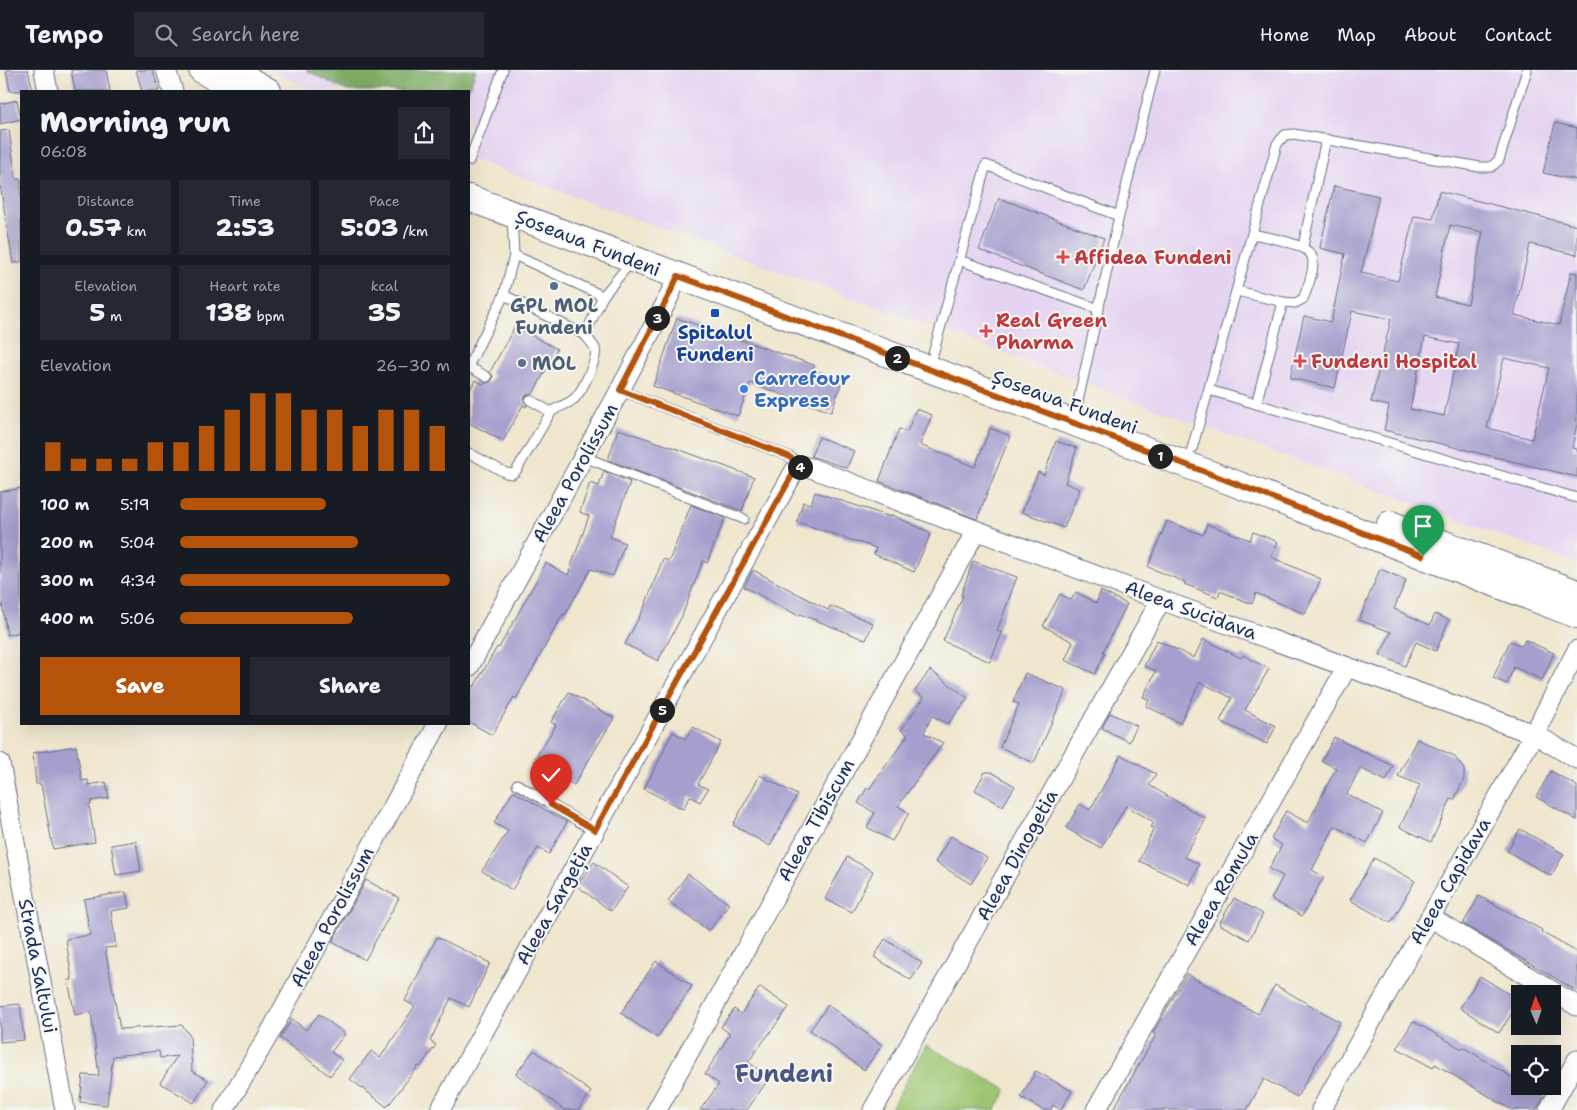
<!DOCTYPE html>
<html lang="en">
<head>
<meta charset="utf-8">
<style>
	:root { --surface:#171b24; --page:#242831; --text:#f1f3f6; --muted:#9ea1a6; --line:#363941; --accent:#b45309 }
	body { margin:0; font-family:"Shantell Sans",sans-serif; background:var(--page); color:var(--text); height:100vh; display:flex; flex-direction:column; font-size:19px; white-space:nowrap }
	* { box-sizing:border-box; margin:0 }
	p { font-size:16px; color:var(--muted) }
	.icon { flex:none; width:28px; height:28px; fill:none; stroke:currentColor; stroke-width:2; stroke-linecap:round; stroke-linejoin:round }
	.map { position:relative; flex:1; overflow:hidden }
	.side { position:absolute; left:20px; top:20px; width:450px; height:635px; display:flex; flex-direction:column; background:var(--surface); border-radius:0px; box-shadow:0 5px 20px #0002 }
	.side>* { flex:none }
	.needle { width:32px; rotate:358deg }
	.controls { position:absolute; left:1511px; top:915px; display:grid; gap:10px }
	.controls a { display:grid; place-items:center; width:50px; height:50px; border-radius:0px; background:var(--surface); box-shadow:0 5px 20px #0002; font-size:25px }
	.pin { position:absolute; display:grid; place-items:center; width:42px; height:42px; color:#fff; margin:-51px -21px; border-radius:50% 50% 50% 0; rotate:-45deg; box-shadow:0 0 5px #0007 }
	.pin .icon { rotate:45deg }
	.km { position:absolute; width:25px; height:25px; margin:-12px; border-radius:50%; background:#222; color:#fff; font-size:14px; line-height:25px; text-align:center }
	.round { display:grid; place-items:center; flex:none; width:52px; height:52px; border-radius:0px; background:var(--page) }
	.headline { display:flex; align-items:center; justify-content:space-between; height:85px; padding:0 20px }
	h1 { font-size:28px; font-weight:800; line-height:38px }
	.metrics { display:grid; grid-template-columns:repeat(3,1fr); gap:8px; height:85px; padding:5px 20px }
	.metrics div { display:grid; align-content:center; border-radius:0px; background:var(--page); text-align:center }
	.metrics b { font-size:25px; font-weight:800 }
	.metrics small { font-size:14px; font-weight:400 }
	.metrics p { font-size:14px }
	.chart { height:140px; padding:10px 20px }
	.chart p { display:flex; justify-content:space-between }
	.chart svg { width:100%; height:90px; margin-top:5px; stroke:var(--accent); stroke-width:6 }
	.cta { display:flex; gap:10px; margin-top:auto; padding:10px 20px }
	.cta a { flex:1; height:58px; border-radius:0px; background:var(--accent); color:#fff; font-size:20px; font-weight:800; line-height:58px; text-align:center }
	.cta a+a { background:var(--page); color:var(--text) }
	ul { padding:0 20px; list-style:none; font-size:16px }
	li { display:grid; grid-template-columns:80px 60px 1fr; align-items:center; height:38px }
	li i { height:12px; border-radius:6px; background:var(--accent) }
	header { display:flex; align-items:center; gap:30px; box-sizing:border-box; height:70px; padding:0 25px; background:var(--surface); border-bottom:1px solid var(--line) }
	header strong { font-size:24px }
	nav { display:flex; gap:28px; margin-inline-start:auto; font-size:18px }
	.search { width:350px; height:45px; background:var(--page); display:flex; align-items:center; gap:12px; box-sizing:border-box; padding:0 18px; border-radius:0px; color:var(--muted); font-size:19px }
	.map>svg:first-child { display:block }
	.built { fill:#e4d3f1 }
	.green { fill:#9dc571; stroke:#5c7a68 }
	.forest { fill:#7eaa63; stroke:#4c6c60 }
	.building { fill:#a69fcd; fill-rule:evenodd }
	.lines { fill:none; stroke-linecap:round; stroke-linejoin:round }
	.service-casing { stroke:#656f85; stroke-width:11 }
	.minor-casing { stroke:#656f85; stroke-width:21 }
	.secondary-casing { stroke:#656f85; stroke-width:28 }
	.service { stroke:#fff; stroke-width:9 }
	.minor { stroke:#fff; stroke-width:19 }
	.secondary { stroke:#fff; stroke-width:26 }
	.route-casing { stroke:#fff; stroke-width:10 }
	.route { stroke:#b45309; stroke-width:6 }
	.health-dot { fill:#e0444e; stroke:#f6f6f2; stroke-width:2 }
	.service-dot { fill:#5c6f8a; stroke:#f6f6f2; stroke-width:2 }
	.transit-dot { fill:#1a4fb4; stroke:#f6f6f2; stroke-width:2 }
	.shop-dot { fill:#3f7fe0; stroke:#f6f6f2; stroke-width:2 }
	.labels { text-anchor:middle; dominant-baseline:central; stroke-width:4; stroke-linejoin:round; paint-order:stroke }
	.street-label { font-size:19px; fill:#1b2f5e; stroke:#f6f6f2 }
	.health-label { font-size:19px; font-weight:bold; fill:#be3a42; stroke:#f6f6f2; text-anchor:start }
	.service-label { font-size:19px; font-weight:bold; fill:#4e5e75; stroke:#f6f6f2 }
	.transit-label { font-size:19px; font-weight:bold; fill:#164399; stroke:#f6f6f2 }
	.shop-label { font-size:19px; font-weight:bold; fill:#366cbe; stroke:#f6f6f2; text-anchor:start }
	.district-label { font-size:24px; font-weight:bold; fill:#4c5685; stroke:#f6f6f2 }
</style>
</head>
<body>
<header>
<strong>Tempo</strong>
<div class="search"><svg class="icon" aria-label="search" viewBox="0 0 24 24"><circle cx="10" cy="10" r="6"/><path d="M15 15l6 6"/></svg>Search here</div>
<nav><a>Home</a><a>Map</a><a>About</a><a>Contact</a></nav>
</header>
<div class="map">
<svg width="1577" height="1040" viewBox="0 0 1577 1040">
	<rect width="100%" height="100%" fill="#f6f6f2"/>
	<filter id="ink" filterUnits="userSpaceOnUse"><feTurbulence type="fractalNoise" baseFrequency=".02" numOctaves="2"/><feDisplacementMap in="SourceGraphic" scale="10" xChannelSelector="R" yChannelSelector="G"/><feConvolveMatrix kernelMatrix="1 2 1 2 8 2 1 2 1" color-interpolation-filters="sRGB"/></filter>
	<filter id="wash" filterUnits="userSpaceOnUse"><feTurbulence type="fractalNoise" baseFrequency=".0096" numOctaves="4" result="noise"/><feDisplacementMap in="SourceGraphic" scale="20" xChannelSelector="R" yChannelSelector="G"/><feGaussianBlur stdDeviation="1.12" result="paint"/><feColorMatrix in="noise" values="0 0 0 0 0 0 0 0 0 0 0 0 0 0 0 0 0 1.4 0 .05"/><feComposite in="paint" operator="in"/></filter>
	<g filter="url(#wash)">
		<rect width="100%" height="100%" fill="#efe6cd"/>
		<path class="built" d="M 270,0 L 1577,0 L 1577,493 L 469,88 L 469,21 L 313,21 Z"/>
		<path class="green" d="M 926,975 L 1007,1020 L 995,1040 L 890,1040 Z"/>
		<path class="forest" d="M 306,0 L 476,0 L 468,21 L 347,21 Z"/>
		<g id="blocks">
			<g class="building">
				<path d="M 6,0 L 28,0 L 33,21 L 10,21 Z"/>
				<path d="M 71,0 L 106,0 L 110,21 L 75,21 Z"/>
				<path d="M 136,0 L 153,0 L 159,21 L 142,21 Z"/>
				<path d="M 17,30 L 21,49 L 0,54 L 0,34 Z"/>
				<path d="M 1555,53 L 1577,58 L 1577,110 L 1543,103 Z"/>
				<path d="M 9,60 L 16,109 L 21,109 L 21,192 L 13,193 L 0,114 L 0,61 Z"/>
				<path d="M 1334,116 L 1379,126 L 1361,203 L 1398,211 L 1414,146 L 1433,149 L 1439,121 L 1577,156 L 1577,185 L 1530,174 L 1514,245 L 1559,255 L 1571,202 L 1577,203 L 1577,354 L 1572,378 L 1577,379 L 1577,407 L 1384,360 L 1389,336 L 1371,332 L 1391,249 L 1352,241 L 1335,318 L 1290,308 L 1304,246 L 1331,252 L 1345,184 L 1320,178 ZM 1450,155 L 1483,162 L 1468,234 L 1435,227 ZM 1425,267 L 1459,274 L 1444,346 L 1410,339 ZM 1504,288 L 1549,298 L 1532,369 L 1487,358 Z"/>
				<path d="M 999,128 L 1104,168 L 1084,220 L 979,180 Z"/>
				<path d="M 677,248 L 814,295 L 812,300 L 842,311 L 831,342 L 750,313 L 738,346 L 653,316 Z"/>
				<path d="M 515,256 L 557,279 L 533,324 L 527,324 L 525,327 L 524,331 L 527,335 L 526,337 L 523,335 L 503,371 L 469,353 L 469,322 L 475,310 L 483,314 L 484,313 L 488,313 L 492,310 L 493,306 L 490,302 Z"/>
				<path d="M 916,339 L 932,345 L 920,375 L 975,397 L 990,358 L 1010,366 L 977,449 L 879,411 L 899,359 L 907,362 Z"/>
				<path d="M 618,359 L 675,378 L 754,407 L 742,441 L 608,390 Z"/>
				<path d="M 819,367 L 854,381 L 847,398 L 811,386 Z"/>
				<path d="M 1056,371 L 1077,378 L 1065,413 L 1080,419 L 1064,458 L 1022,442 L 1038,402 L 1044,405 Z"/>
				<path d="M 604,401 L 630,412 L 610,467 L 625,473 L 613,506 L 591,499 L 565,545 L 563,544 L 516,629 L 514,627 L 492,665 L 469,652 L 469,614 L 474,617 L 497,577 L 499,578 L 546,493 L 568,505 L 589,446 L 580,442 L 590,413 L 599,416 Z"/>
				<path d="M 21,418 L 21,562 L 7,565 L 2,534 L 0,534 L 0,422 Z"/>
				<path d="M 815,422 L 891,447 L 892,445 L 931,463 L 914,502 L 874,484 L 876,478 L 797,452 L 803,432 L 811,434 Z"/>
				<path d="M 691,435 L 725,448 L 707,493 L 703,491 L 682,546 L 658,591 L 625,574 L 644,538 L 663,489 L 669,491 Z"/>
				<path d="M 1167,451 L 1203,465 L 1207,454 L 1250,470 L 1253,462 L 1278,472 L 1271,487 L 1321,509 L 1305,544 L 1256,523 L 1252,534 L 1220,521 L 1218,527 L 1184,514 L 1185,512 L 1148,497 Z"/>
				<path d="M 973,491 L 1017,507 L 997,561 L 1002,563 L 990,592 L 943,571 L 963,526 L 961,525 Z"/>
				<path d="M 1380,499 L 1406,510 L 1394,539 L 1430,555 L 1435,544 L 1449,550 L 1436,581 L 1416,572 L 1405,596 L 1380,585 L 1391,562 L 1359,550 Z"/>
				<path d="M 753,500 L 828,540 L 830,536 L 873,553 L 866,570 L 800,544 L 799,546 L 744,517 Z"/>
				<path d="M 1101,521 L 1127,534 L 1103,582 L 1105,583 L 1095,604 L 1065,590 L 1073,572 L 1043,556 L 1060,524 L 1071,530 L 1076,522 L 1096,533 Z"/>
				<path d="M 1203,569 L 1241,588 L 1243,585 L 1269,599 L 1245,640 L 1276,656 L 1267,674 L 1220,651 L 1232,628 L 1200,612 L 1180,653 L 1146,636 L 1149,630 L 1143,627 L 1156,601 L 1144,596 L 1157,570 L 1194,588 Z"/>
				<path d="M 1525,570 L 1554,583 L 1542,610 L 1514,597 L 1507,614 L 1493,608 L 1510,571 L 1522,576 Z"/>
				<path d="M 930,600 L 968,628 L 948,654 L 932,646 L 924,663 L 943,673 L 898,736 L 909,743 L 892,771 L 867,757 L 875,743 L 858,733 L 867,718 L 869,719 L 908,665 L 901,660 L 924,628 L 915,621 Z"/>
				<path d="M 1025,603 L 1066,620 L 1034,693 L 1000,677 L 1019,634 L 1013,632 Z"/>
				<path d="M 569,622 L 614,648 L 574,715 L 534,690 L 556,655 L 551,652 Z"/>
				<path d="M 1110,643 L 1137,656 L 1129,672 L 1102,658 Z"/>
				<path d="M 693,657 L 721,672 L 698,714 L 708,719 L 700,732 L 690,726 L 683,739 L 644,719 L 665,679 L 664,678 L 673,662 L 686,669 Z"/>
				<path d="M 1334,667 L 1393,696 L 1386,711 L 1360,698 L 1347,724 L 1383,743 L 1367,773 L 1335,756 L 1312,800 L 1324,807 L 1302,846 L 1271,829 L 1283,806 L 1269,799 L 1282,775 L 1271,769 L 1286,741 L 1308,753 L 1336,698 L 1322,691 Z"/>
				<path d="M 1417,669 L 1454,686 L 1464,699 L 1464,709 L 1454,730 L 1451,729 L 1431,772 L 1400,757 L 1420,715 L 1398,706 Z"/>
				<path d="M 76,676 L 82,711 L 88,710 L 88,715 L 106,712 L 109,728 L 91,731 L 91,734 L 89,735 L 95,772 L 53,779 L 41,714 L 36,714 L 33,683 Z"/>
				<path d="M 1121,685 L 1156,704 L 1149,715 L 1206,749 L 1184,787 L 1199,794 L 1190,815 L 1139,791 L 1154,758 L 1151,757 L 1154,752 L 1126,736 L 1101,778 L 1066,758 L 1080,734 L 1090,740 Z"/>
				<path d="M 1551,701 L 1577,716 L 1577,750 L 1536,727 Z"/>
				<path d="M 985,702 L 991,702 L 1015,716 L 1003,736 L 975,720 Z"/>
				<path d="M 760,705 L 797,725 L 770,776 L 733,755 Z"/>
				<path d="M 513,721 L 567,752 L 549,784 L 538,778 L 512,820 L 482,801 L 508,761 L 494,753 Z"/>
				<path d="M 1520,759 L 1564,784 L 1551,806 L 1507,781 Z"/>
				<path d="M 951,766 L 987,788 L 971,814 L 935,792 Z"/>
				<path d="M 136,771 L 141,801 L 116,805 L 111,775 Z"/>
				<path d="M 847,787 L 873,801 L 852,842 L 825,829 Z"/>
				<path d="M 1374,788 L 1415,811 L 1391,853 L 1350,830 Z"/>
				<path d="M 594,792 L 628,817 L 611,841 L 577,816 Z"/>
				<path d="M 688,804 L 729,834 L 709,861 L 668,831 Z"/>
				<path d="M 366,810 L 399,828 L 365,890 L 332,872 Z"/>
				<path d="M 126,822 L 129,838 L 111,841 L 116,877 L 105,878 L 120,959 L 182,955 L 190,966 L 192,1001 L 208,1010 L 194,1033 L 160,1013 L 177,986 L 160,988 L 159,981 L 113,986 L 107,1035 L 80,1032 L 83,1005 L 99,1006 L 91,942 L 75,945 L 68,910 L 72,910 L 66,869 L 90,865 L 84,829 Z"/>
				<path d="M 1479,826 L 1542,860 L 1541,862 L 1577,882 L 1577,921 L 1463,854 Z"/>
				<path d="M 1234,828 L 1263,844 L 1249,870 L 1219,854 Z"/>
				<path d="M 437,867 L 490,893 L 469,937 L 451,928 L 430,971 L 436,975 L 420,997 L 418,996 L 387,1037 L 350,1009 L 371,981 L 380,988 L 415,936 L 405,931 Z"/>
				<path d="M 885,869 L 922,893 L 911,910 L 874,887 Z"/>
				<path d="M 656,891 L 692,916 L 657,968 L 621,943 Z"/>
				<path d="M 1187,904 L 1258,944 L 1275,915 L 1340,952 L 1297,1027 L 1264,1009 L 1247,1040 L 1113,1040 L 1156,965 L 1153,963 Z"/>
				<path d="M 1480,906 L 1520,931 L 1499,963 L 1460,938 Z"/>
				<path d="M 760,917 L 789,937 L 748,992 L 762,1002 L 764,1005 L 765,1014 L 747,1040 L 700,1040 L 719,1014 L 705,1004 L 730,964 L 721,957 L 734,939 L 741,944 Z"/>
				<path d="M 20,934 L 24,970 L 0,972 L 0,936 Z"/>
				<path d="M 828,935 L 882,975 L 864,1000 L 810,960 Z"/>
				<path d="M 319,944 L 345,964 L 331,982 L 342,990 L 330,1006 L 280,968 L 292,949 L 306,960 Z"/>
				<path d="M 1413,951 L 1462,979 L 1463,977 L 1520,1012 L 1520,1016 L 1528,1016 L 1544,1026 L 1536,1040 L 1512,1040 L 1435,994 L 1433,998 L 1397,978 Z"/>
				<path d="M 534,980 L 591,1022 L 578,1040 L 564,1040 L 516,1004 Z"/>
				<path d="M 1036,1001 L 1072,1021 L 1061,1040 L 1053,1035 L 1050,1040 L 1043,1040 L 1021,1027 Z"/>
			</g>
		</g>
	</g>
	<g filter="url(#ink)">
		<use href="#blocks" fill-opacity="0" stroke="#656f85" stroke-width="1"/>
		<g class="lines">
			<defs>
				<g id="service">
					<path d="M 469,91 L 503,0"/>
					<path d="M 1303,176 L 1326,69"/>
					<path d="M 514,185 L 603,226"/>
					<path d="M 959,190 L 1099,239"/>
					<path d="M 1237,221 L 1283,232 L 1295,233 L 1303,229 C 1307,219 1316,197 1312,187 C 1308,173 1266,167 1252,164"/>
					<path d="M 504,225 L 585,265"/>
					<path d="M 933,284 L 986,95 L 1119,146"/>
					<path d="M 469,295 L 504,225 L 514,185 L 512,147"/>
					<path d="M 469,297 L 487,307"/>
					<path d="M 620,320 L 788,386 L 802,395"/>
					<path d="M 1209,320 L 1577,428"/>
					<path d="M 530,330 L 551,342"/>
					<path d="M 1256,334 L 1283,232"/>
					<path d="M 1077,336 L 1119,146 L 1155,0"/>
					<path d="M 1192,379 L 1277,74 L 1285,65 L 1294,64 L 1480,97 L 1491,97 L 1499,90 L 1527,0"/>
					<path d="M 469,383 L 506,403 L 512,404 L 516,401 L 551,342 C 558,336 568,335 575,328 C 582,321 599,287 595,278 C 592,273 588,269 585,265 L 603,226 L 631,192"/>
					<path d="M 584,387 L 744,449"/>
					<path d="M 517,714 L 595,761"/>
				</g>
				<g id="minor">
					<path d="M 44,0 L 48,21"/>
					<path d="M 166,0 L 173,21"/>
					<path d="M 469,597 L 620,320 L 667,231 L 678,206"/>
					<path d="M 0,693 L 65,1040"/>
					<path d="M 1430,847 L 1577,936"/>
					<path d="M 224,1040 L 271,961 L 438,654"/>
					<path d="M 440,1040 L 795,400 L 802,396 L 811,398 L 1161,530 L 1534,664 L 1577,689"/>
					<path d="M 657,1040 L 976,461"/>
					<path d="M 873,1040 L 1161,530"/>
					<path d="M 1096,1040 L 1347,597"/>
					<path d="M 1321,1040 L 1534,664 L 1577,580"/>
					<path d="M 1549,1040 L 1577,990"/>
				</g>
				<g id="secondary">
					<path d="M 202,0 L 237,21"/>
					<path d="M 231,0 L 268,21"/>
					<path d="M 469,128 L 1187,395 L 1577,545"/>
					<path d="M 1390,454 L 1577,523"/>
				</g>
			</defs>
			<use href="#service" class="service-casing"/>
			<use href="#minor" class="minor-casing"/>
			<use href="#secondary" class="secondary-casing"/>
			<use href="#service" class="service"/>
			<use href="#minor" class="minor"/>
			<use href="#secondary" class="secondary"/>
		</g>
	</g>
	<g class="lines" filter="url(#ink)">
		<defs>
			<path id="route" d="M 551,735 L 595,760 L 795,400 L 802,396 L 788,386 L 620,320 L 666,231 L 678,206 L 1187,395 L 1423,486"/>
		</defs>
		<use href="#route" class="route-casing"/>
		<use href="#route" class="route"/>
	</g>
	<g class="health-dot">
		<path d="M1060.5 179.5h5v5h5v5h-5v5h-5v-5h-5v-5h5z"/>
		<path d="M983.5 253.5h5v5h5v5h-5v5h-5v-5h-5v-5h5z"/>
		<path d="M1297.5 283.5h5v5h5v5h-5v5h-5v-5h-5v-5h5z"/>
	</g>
	<g class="service-dot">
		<circle cx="554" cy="216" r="5"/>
		<circle cx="522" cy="293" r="5"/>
	</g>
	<rect class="transit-dot" x="710" y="238" width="10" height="10" rx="2.5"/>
	<circle class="shop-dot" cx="744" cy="319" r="5"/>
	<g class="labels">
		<g class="street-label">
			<text transform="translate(588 173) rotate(21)">Șoseaua Fundeni</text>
			<text transform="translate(1065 332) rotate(20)">Șoseaua Fundeni</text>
			<text transform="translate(575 403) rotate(-61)">Aleea Porolissum</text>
			<text transform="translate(1191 540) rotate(20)">Aleea Sucidava</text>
			<text transform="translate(816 750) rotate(-61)">Aleea Tibiscum</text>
			<text transform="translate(1017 785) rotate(-61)">Aleea Dinogetia</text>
			<text transform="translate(1450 811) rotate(-60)">Aleea Capidava</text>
			<text transform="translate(1221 819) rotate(-60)">Aleea Romula</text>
			<text transform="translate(554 834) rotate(-61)">Aleea Sargeția</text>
			<text transform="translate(332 847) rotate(-62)">Aleea Porolissum</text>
			<text transform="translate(38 896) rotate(79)">Strada Saltului</text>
		</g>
		<g class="health-label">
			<text x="1074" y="187">Affidea Fundeni</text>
			<text x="996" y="250">Real Green<tspan x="996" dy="22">Pharma</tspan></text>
			<text x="1311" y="291">Fundeni Hospital</text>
		</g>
		<g class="service-label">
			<text x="554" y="235">GPL MOL<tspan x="554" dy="22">Fundeni</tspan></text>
			<text x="532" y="293" text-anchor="start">MOL</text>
		</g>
		<g class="transit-label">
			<text x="715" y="262">Spitalul<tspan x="715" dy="22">Fundeni</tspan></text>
		</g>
		<g class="shop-label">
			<text x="754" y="308">Carrefour<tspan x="754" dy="22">Express</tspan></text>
		</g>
		<g class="district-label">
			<text x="784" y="1004">Fundeni</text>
		</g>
	</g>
</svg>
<div class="controls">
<a><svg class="needle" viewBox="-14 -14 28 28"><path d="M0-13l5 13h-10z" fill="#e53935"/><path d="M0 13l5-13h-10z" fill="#9ea1a6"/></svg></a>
<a><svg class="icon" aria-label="locate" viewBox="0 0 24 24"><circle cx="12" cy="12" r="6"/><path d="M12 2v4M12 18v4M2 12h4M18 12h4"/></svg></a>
</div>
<div class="pin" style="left:1423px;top:486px;background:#1e9e55"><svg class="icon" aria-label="arrive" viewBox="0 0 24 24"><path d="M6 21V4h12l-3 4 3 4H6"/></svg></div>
<div class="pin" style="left:551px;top:735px;background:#d93025"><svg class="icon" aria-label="check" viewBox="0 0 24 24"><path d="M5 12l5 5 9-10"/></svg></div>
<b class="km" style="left:1160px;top:386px">1</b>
<b class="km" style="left:897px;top:288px">2</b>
<b class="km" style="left:657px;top:248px">3</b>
<b class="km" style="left:800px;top:397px">4</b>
<b class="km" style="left:662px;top:640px">5</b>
<section class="side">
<div class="headline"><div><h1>Morning run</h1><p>06:08</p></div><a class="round"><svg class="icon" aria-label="share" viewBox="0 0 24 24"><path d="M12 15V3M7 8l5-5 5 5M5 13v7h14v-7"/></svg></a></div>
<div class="metrics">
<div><p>Distance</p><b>0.57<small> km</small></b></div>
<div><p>Time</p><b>2:53</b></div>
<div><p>Pace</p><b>5:03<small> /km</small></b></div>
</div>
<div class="metrics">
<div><p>Elevation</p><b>5<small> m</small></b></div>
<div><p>Heart rate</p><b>138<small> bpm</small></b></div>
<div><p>kcal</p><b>35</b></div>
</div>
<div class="chart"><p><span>Elevation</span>26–30 m</p>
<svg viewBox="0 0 160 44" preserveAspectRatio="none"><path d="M5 44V30M15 44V38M25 44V38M35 44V38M45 44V30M55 44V30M65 44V22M75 44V14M85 44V6M95 44V6M105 44V14M115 44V14M125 44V22M135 44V14M145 44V14M155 44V22"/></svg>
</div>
<ul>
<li><b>100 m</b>5:19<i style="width:54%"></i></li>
<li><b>200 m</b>5:04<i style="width:66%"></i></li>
<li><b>300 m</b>4:34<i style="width:100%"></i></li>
<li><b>400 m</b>5:06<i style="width:64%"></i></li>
</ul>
<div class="cta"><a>Save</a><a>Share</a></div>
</section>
</div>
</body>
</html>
